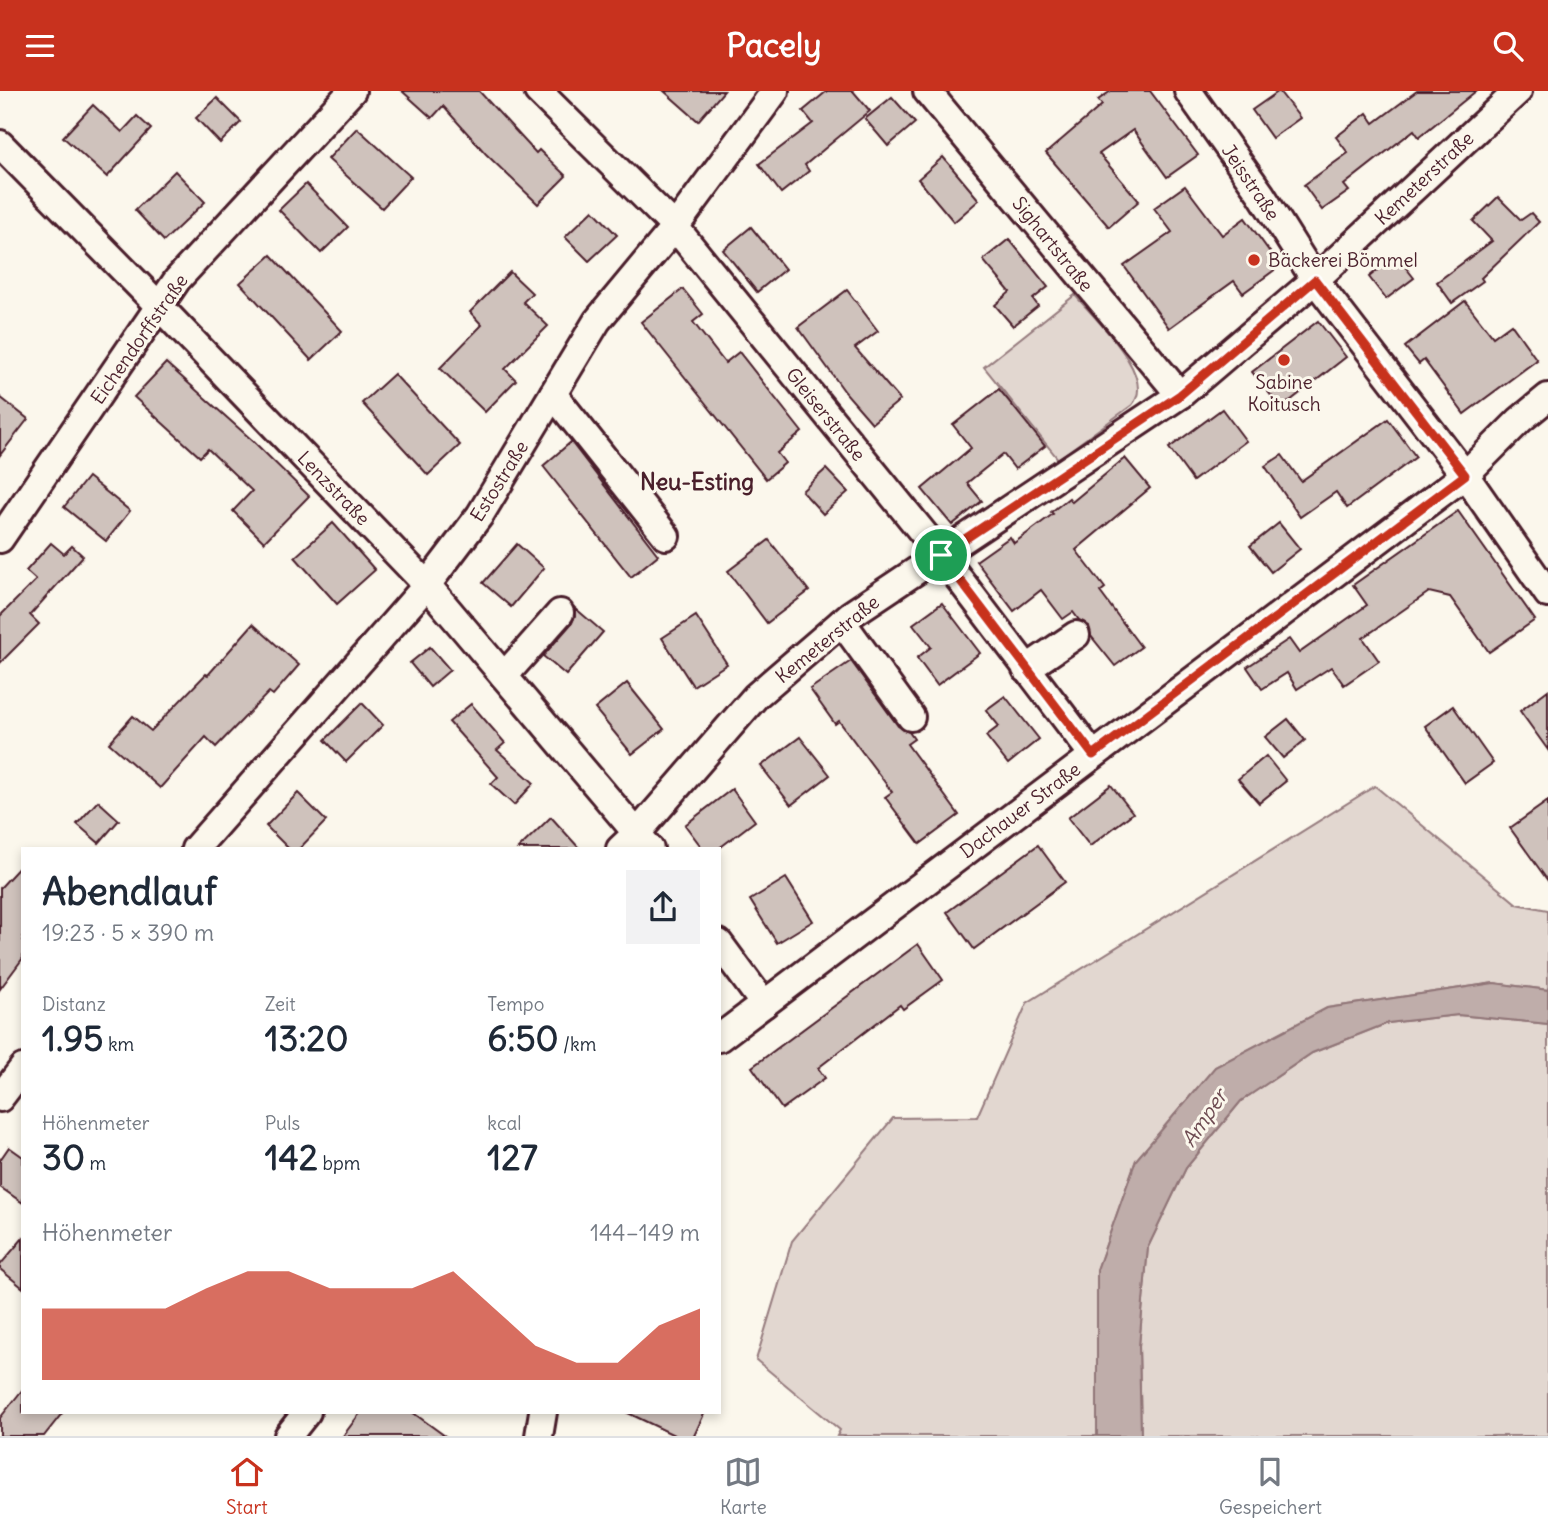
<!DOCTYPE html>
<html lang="de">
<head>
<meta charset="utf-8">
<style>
	:root { --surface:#fff; --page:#f2f2f3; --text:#1f2937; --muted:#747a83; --line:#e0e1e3; --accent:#c8321e }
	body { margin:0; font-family:Delius,sans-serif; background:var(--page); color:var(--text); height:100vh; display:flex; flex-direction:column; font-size:26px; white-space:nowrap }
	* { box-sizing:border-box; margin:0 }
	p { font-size:23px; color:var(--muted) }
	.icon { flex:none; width:38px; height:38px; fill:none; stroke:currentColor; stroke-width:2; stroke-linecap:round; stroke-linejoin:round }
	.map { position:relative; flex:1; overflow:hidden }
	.side { position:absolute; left:21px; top:756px; width:700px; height:567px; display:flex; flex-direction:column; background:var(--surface); border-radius:0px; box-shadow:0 4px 10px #0003 }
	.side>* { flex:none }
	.pin { position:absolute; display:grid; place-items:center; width:60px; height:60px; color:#fff; margin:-30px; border:4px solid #fff; border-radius:50%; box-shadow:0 2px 7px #0007 }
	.round { display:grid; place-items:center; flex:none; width:74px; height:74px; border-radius:0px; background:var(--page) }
	.summary { display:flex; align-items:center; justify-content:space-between; height:119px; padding:0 21px }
	h1 { font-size:38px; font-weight:800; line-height:52px }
	.stats { display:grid; grid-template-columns:repeat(3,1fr); gap:10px; height:119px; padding:7px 21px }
	.stats div { display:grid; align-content:center }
	.stats b { font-size:35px; font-weight:800 }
	.stats small { font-size:19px; font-weight:400 }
	.stats p { font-size:19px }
	.chart { height:196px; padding:14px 21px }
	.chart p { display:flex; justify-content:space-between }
	.chart svg { width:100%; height:126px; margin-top:7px; fill:var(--accent); opacity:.7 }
	header { display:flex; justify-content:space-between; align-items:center; height:91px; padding:0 21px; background:var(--accent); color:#fff; font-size:32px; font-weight:800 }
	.tabs { display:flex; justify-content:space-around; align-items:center; height:98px; border-top:2px solid var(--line); background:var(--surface); font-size:19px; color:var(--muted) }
	.tabs a { display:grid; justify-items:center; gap:4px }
	.tabs .selected { color:var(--accent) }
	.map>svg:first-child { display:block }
	.green { fill:#e2d7d0; stroke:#967b7e; stroke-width:2 }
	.water { fill:#bfadaa; stroke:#907477; stroke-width:2 }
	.building { fill:#cfc2bc; stroke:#4a1f2b; stroke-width:2 }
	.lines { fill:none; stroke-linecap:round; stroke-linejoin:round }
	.minor-casing { stroke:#4a1f2b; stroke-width:32 }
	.minor { stroke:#fbf7ec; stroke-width:26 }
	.route-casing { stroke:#fff; stroke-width:14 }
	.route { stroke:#c8321e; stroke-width:9 }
	.poi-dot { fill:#c8321e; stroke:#fbf7ec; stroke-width:2.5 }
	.labels { text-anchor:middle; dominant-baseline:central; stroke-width:6; stroke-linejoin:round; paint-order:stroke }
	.street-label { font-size:19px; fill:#4a1f2b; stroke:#fbf7ec }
	.poi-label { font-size:19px; fill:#4a1f2b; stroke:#fbf7ec; text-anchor:start }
	.water-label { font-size:21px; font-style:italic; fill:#6d4a51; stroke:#fbf7ec }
	.quarter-label { font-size:23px; font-weight:bold; fill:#4a1f2b; stroke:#fbf7ec }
</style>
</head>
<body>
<header><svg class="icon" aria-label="menu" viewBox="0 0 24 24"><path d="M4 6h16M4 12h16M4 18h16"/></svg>Pacely<svg class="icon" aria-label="search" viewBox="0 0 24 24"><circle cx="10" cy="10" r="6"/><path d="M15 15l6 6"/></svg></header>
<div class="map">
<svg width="1548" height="1345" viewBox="0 0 1548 1345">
	<rect width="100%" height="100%" fill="#fbf7ec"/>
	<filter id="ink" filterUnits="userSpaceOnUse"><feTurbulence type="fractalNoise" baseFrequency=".0143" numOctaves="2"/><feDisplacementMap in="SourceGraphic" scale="14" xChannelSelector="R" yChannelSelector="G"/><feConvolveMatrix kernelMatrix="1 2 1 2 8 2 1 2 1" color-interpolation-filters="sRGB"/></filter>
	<g filter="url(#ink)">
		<g class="green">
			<path d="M 1075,204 C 1093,226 1158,286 1132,314 L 1058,368 L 984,276 Z"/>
			<path d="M 1375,695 L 1517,813 L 1548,819 L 1548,899 L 1494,892 L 1327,917 L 1215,976 L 1136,1069 L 1097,1179 L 1097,1345 L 837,1345 L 840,1339 L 756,1269 L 792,1150 L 893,1027 L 977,1026 L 1027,912 Z"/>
			<path d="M 1458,924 L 1548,933 L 1548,1345 L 1141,1345 L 1139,1255 L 1148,1156 L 1186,1077 L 1241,1010 L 1312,962 L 1388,932 Z"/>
		</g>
		<path class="water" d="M 1494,892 L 1548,899 L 1548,933 L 1458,924 L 1388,932 L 1312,962 L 1241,1010 L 1186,1077 L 1148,1156 L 1139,1255 L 1141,1345 L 1097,1345 L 1097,1179 L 1136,1069 L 1215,976 L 1327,917 Z"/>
		<g class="building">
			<path d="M 402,0 L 479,0 L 536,62 L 539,59 L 566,85 L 538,113 L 486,63 L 443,15 L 432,27 Z"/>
			<path d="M 664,0 L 724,0 L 698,30 Z"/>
			<path d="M 827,0 L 853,0 L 870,20 L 805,74 L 809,80 L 781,102 L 759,73 L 813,32 L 803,20 Z"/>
			<path d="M 1111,0 L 1150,0 L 1198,64 L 1167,86 L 1133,39 L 1099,63 L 1139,110 L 1109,136 L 1046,62 L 1102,14 L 1098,9 Z"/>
			<path d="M 1279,0 L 1300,27 L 1272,47 L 1252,19 Z"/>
			<path d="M 1417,0 L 1476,0 L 1419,46 L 1414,39 L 1344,94 L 1349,100 L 1322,119 L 1304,94 L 1348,62 L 1336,46 L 1367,22 L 1374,32 Z"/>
			<path d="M 892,6 L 915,32 L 888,55 L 865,28 Z"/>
			<path d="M 217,7 L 241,31 L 220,52 L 196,27 Z"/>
			<path d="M 93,14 L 122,41 L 137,25 L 151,38 L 107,86 L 63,46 Z"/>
			<path d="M 357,37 L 411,86 L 382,117 L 328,68 Z"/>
			<path d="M 943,66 L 979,109 L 954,131 L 918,88 Z"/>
			<path d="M 175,80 L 205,111 L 164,150 L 135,119 Z"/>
			<path d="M 306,93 L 348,136 L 321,162 L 279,119 Z"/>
			<path d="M 1185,95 L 1222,144 L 1245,127 L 1280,175 L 1243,202 L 1234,190 L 1169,237 L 1124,175 L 1172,141 L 1154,117 Z"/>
			<path d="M 1498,106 L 1521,129 L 1531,122 L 1539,131 L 1481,187 L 1483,190 L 1452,212 L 1437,191 L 1492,150 L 1473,130 Z"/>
			<path d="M 593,119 L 617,144 L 589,170 L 565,146 Z"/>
			<path d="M 751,136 L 785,178 L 757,201 L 723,159 Z"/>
			<path d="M 1009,148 L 1048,196 L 1033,208 L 1038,215 L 1013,235 L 995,214 L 1010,201 L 983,169 Z"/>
			<path d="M 271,164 L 342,240 L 311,269 L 240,192 Z"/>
			<path d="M 1396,164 L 1414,187 L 1386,208 L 1369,186 Z"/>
			<path d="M 510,181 L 532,202 L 523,211 L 548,235 L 505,278 L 516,289 L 485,321 L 440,277 L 482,234 L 470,221 Z"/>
			<path d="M 683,198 L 703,223 L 693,231 L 725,272 L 739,261 L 802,341 L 777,362 L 785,372 L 766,388 L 641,231 Z"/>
			<path d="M 847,199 L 878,240 L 855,257 L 900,309 L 872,332 L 845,301 L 798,236 Z"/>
			<path d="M 1465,210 L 1493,246 L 1511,233 L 1537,269 L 1464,323 L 1424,269 L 1419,273 L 1405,256 Z"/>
			<path d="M 1318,230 L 1346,266 L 1281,317 L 1252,281 Z"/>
			<path d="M 166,272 L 253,350 L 309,405 L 264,451 L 233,420 L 252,400 L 208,358 L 200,366 L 134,306 Z"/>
			<path d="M 394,283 L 460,354 L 428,384 L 362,312 Z"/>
			<path d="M 999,298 L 1045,355 L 1015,378 L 1003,363 L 967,392 L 982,410 L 952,434 L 922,398 L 971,357 L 953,334 Z"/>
			<path d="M 0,306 L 28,328 L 0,364 Z"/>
			<path d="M 1222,318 L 1246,350 L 1193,390 L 1169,357 Z"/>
			<path d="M 1388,328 L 1416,366 L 1347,417 L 1336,401 L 1300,426 L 1265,375 L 1282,364 L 1301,390 Z"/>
			<path d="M 571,351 L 658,464 L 631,486 L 543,375 Z"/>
			<path d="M 1125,367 L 1150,397 L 1076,459 L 1105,497 L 1100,501 L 1141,556 L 1115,575 L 1091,545 L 1089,535 L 1079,529 L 1073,521 L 1063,528 L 1041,499 L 1014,520 L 976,470 L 1010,446 L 1014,452 L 1053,423 L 1051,421 L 1069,407 L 1072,411 Z"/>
			<path d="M 826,378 L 848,401 L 823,423 L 802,400 Z"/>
			<path d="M 88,386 L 130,420 L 106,450 L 64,416 Z"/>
			<path d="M 1458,420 L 1535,529 L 1489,561 L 1450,506 L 1429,501 L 1363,547 L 1379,570 L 1344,594 L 1331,576 L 1297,598 L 1287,582 L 1262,598 L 1247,576 L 1289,548 L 1299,562 L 1367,514 L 1353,494 Z"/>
			<path d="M 333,432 L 375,479 L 337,513 L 295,466 Z"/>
			<path d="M 1279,432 L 1300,458 L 1271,481 L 1250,455 Z"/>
			<path d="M 769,449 L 809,500 L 767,532 L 728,480 Z"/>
			<path d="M 51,452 L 64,463 L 72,455 L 83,465 L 30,524 L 39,533 L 0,572 L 0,525 L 36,489 L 26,480 Z"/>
			<path d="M 517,453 L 544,477 L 511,516 L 483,492 Z"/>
			<path d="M 942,512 L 980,562 L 937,594 L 917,567 L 931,556 L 913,533 Z"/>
			<path d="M 575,517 L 603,541 L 566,584 L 543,565 L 572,532 L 575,524 Z"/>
			<path d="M 696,525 L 727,573 L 693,595 L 662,547 Z"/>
			<path d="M 253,533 L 299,574 L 273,604 L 269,601 L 216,656 L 206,646 L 160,697 L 109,652 L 133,625 L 151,640 L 206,583 L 208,584 Z"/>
			<path d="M 430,556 L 450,579 L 430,596 L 410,572 Z"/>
			<path d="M 851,570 L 898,635 L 909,641 L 914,648 L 907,653 L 959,724 L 920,753 L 885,706 L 892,701 L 839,630 L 835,633 L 810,598 Z"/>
			<path d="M 627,592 L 664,638 L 632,663 L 595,618 Z"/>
			<path d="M 1548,599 L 1548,659 L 1520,620 Z"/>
			<path d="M 1005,605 L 1039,648 L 1008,673 L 986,645 L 999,635 L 986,619 Z"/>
			<path d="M 362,612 L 383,634 L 346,671 L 325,649 Z"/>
			<path d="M 471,613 L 505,652 L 497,659 L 534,692 L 514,714 L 491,693 L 498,686 L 449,631 Z"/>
			<path d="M 1453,615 L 1493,672 L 1465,692 L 1425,635 Z"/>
			<path d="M 1288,628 L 1305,649 L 1283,667 L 1265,646 Z"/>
			<path d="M 800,646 L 830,684 L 791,714 L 761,675 Z"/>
			<path d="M 1266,665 L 1286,690 L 1259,712 L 1238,688 Z"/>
			<path d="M 1111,694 L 1133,722 L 1090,755 L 1068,727 Z"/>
			<path d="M 732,698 L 755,730 L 718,758 L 703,758 L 685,734 Z"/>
			<path d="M 298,702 L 326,730 L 299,758 L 289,758 L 266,735 Z"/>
			<path d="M 98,710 L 119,729 L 99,752 L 77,733 Z"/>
			<path d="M 1548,710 L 1548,790 L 1510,737 Z"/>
			<path d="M 551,726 L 580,758 L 518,758 Z"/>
			<path d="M 1038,754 L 1065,791 L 974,858 L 947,821 Z"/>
			<path d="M 23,772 L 23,867 L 0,898 L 0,797 Z"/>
			<path d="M 786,787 L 813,830 L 777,852 L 750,809 Z"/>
			<path d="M 918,853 L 943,889 L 903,918 L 900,914 L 818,977 L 825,987 L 782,1018 L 752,976 Z"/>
			<path d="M 9,1056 L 23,1066 L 23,1112 L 0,1096 L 0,1069 Z"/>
			<path d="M 23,1147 L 23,1197 L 0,1178 L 0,1174 Z"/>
			<path d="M 23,1298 L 23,1321 L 63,1321 L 44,1345 L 0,1345 L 0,1327 Z"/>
			<path d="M 361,1321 L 412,1321 L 445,1345 L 343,1345 Z"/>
			<path d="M 626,1321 L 705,1321 L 694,1345 L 676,1345 Z"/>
		</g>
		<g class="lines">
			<defs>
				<g id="minor">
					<path d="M 538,0 L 675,136 L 941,464 L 1093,664"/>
					<path d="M 927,0 L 1180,304"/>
					<path d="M 1188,0 L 1261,103 L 1315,189 L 1465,384 L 1548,503"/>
					<path d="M 0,53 L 158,214 L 427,494 L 650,758"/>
					<path d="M 553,303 L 666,445"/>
					<path d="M 0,448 L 177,189 L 352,0"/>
					<path d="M 842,531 L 911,626"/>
					<path d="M 1026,578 L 1076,544"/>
					<path d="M 504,585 L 560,522"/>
					<path d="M 195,758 L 427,494 L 480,424 L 597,230 L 675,136 L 775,0"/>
					<path d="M 620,758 L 638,741 L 756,605 L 850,524 L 1180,304 L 1315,189 L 1518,0"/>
					<path d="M 719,852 L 764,913"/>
					<path d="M 719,947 L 1465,384 L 1520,329 L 1548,306"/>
					<path d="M 0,1007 L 23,977"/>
					<path d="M 288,1345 L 307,1321"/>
					<path d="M 539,1345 L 543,1321"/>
				</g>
			</defs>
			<use href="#minor" class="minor-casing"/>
			<use href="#minor" class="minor"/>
		</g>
	</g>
	<g class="lines" filter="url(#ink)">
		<defs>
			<path id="route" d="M 1315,189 L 1465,384 L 1093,664 L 941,464 L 1180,304 Z"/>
		</defs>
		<use href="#route" class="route-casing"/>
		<use href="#route" class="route"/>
	</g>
	<g class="poi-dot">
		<circle cx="1254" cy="169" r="7"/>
		<circle cx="1284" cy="269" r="7"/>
	</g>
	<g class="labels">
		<g class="street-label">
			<text transform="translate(1424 87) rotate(-43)">Kemeterstraße</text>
			<text transform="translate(1251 91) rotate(56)">Jeisstraße</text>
			<text transform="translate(1053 153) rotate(51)">Sighartstraße</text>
			<text transform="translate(139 248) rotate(-55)">Eichendorffstraße</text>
			<text transform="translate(826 323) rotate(51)">Gleiserstraße</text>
			<text transform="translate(499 390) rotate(-58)">Estostraße</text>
			<text transform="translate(334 397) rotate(46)">Lenzstraße</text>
			<text transform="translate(827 548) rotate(-39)">Kemeterstraße</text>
			<text transform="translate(1020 719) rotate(-37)">Dachauer Straße</text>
		</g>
		<g class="poi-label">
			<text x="1268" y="169">Bäckerei Bömmel</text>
			<text x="1284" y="291" text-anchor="middle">Sabine<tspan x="1284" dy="22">Koitusch</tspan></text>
		</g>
		<g class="water-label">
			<text transform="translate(1204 1027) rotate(-56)">Amper</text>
		</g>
		<g class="quarter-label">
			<text x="697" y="390">Neu-Esting</text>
		</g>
	</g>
</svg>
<div class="pin" style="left:941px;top:464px;background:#1e9e55"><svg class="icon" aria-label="arrive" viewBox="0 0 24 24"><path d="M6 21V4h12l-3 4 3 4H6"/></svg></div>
<section class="side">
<div class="summary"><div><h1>Abendlauf</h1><p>19:23 · 5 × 390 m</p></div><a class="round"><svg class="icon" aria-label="share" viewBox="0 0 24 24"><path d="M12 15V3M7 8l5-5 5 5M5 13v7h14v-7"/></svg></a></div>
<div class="stats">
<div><p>Distanz</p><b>1.95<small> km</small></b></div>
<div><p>Zeit</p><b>13:20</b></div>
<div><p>Tempo</p><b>6:50<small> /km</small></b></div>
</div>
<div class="stats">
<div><p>Höhenmeter</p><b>30<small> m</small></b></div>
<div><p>Puls</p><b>142<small> bpm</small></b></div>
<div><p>kcal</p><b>127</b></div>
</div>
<div class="chart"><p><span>Höhenmeter</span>144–149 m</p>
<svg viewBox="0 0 160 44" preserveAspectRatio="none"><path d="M0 44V19L10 19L20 19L30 19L40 12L50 6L60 6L70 12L80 12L90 12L100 6L110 19L120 32L130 38L140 38L150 25L160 19V44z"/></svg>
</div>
</section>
</div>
<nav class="tabs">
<a class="selected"><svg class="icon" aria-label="home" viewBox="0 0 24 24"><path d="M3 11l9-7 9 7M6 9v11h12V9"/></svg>Start</a>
<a><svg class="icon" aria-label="map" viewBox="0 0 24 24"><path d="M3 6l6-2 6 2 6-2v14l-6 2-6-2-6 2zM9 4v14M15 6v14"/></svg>Karte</a>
<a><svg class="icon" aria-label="saved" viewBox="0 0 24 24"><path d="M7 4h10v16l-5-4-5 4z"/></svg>Gespeichert</a>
</nav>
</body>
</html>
